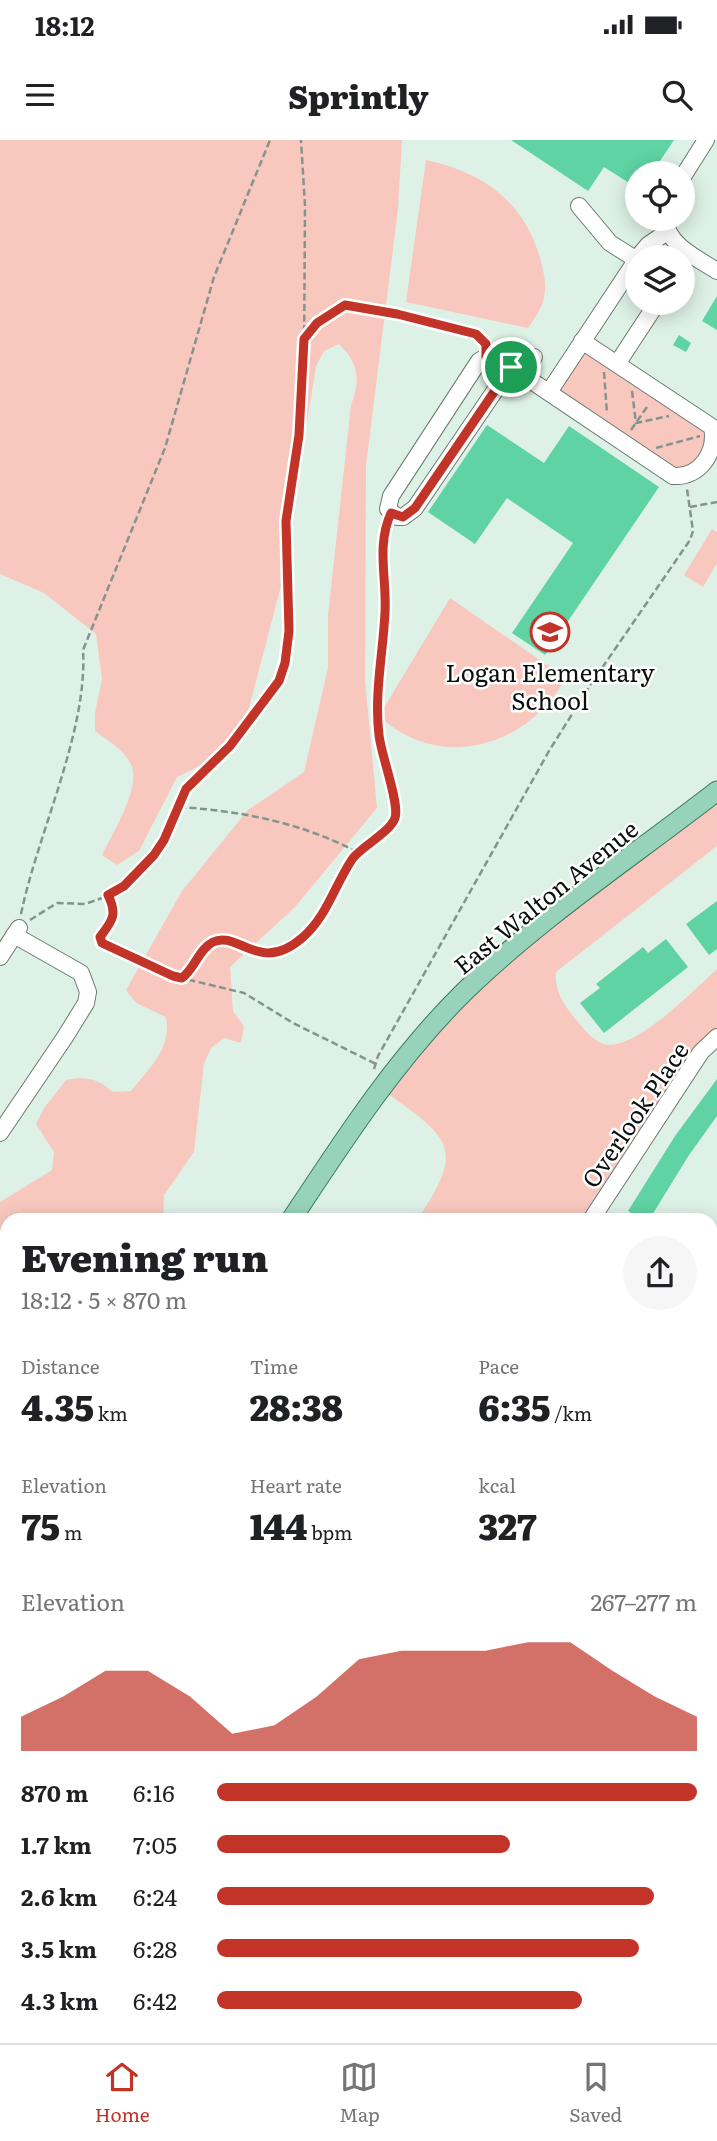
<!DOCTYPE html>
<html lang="en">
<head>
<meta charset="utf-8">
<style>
	:root { --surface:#fff; --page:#f6f6f6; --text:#202124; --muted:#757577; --line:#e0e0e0; --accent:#c13427 }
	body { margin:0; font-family:Literata,serif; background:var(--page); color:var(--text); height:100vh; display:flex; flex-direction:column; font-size:26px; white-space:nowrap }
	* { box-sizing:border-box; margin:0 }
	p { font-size:23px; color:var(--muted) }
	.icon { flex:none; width:38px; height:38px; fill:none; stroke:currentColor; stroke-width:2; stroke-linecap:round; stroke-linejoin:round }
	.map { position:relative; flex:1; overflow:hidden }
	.details { position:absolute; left:0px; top:1073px; width:718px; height:831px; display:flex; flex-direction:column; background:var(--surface); border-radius:21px 21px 0 0; box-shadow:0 4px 18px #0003 }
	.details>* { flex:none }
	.fabs { position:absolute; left:625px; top:21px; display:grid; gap:14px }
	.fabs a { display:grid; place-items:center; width:70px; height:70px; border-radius:50%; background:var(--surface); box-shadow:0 4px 18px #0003; font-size:35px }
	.pin { position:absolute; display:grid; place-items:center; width:60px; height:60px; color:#fff; margin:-30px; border:4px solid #fff; border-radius:50%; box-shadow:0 2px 7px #0007 }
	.round { display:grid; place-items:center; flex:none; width:74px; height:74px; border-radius:37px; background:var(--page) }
	.headline { display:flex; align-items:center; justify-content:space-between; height:119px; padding:0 21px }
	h1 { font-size:38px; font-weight:800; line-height:52px }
	.stats { display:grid; grid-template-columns:repeat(3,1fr); gap:10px; height:119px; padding:7px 21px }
	.stats div { display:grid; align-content:center }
	.stats b { font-size:35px; font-weight:800 }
	.stats small { font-size:19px; font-weight:400 }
	.stats p { font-size:19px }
	.chart { height:196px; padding:14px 21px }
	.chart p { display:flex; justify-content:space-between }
	.chart svg { width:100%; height:126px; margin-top:7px; fill:var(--accent); opacity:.7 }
	ul { padding:0 21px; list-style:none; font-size:23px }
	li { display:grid; grid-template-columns:112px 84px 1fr; align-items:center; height:52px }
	li i { height:18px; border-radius:9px; background:var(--accent) }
	.status { display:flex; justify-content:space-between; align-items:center; height:49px; padding:0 35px; background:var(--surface); direction:ltr }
	.status svg { height:19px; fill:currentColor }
	header { display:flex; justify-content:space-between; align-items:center; height:91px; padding:0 21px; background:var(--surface); font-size:32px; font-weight:800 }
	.tab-bar { display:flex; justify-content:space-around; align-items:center; height:98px; border-top:2px solid var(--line); background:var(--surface); font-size:19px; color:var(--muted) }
	.tab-bar a { display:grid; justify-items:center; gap:4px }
	.tab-bar .current { color:var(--accent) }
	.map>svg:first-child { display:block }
	.green { fill:#f8c8bf }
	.building { fill:#5fd3a3 }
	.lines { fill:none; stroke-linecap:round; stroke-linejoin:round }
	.minor-casing { stroke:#697a71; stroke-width:18 }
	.major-casing { stroke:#387b5f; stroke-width:21 }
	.path { stroke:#86938c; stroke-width:2.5; stroke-dasharray:7 3.5; stroke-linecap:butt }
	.minor { stroke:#fff; stroke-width:16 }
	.major { stroke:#97d3ba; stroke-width:19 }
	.route-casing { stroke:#fff; stroke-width:14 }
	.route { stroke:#c13427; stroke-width:9 }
	.labels { text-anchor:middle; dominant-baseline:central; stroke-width:5; stroke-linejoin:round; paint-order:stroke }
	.poi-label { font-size:24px; fill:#090f0c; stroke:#fff }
	.street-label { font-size:24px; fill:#090f0c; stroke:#fff }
</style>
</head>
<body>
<div class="status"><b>18:12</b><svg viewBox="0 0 49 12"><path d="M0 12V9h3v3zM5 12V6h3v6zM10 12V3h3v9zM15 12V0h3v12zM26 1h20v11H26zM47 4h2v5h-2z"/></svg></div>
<header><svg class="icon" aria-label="menu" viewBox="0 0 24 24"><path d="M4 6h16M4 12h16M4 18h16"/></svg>Sprintly<svg class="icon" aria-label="search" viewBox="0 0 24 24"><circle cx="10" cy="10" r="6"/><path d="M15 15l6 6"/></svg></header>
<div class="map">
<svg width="717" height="1903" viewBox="0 0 717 1903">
	<rect width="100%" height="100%" fill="#def1e7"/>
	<g class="green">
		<path d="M 0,0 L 402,0 L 398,69 L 366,326 L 365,540 L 377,668 L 295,767 L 230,827 L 233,871 L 244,886 L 241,903 L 224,898 L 211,908 L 204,924 L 194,1012 L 164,1055 L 163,1080 L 7,1080 L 7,1100 L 0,1100 L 0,1062 L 52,1030 L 54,1012 L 36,984 L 44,968 L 66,940 C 87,936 97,938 113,952 L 131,951 C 149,928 172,909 166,877 L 136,863 L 126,850 L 182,751 L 248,670 L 304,632 L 328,528 L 328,475 L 351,265 C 361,240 358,222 339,204 L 324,211 L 316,226 L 281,446 L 239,606 L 177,637 L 139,711 L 117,725 L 102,715 C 112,694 142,647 131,624 C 123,609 107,600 95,591 L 95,573 L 102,539 L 96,494 L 44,453 L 0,434 Z"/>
		<path d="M 426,20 C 482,32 524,61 540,118 C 549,150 547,162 528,188 L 406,162 Z"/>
		<path d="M 582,201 L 712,287 L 712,308 L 681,336 L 549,252 Z"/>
		<path d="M 712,389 L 717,392 L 717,423 L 703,447 L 684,435 Z"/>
		<path d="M 450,458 L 566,538 C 527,607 441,633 379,576 Z"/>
		<path d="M 717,651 L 717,706 L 556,832 C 554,852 565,866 577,881 C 583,888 592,899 601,903 C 630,917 697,847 717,829 L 717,897 L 590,1080 L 417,1080 C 464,1010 453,1000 388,954 L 418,912 L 466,856 Z"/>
	</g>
	<g class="building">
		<path d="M 511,0 L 674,0 L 652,33 L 637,33 L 637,48 L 604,27 L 588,51 Z"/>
		<path d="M 717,156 L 717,190 L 702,181 Z"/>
		<path d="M 679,195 L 691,203 L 686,212 L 673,205 Z"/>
		<path d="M 487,285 L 544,323 L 569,286 L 659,347 L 545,515 L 512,493 L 573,403 L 507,358 L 475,404 L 428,372 Z"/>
		<path d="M 717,761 L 717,809 L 709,815 L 686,784 Z"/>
		<path d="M 666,799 L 688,827 L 604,893 L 580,863 L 600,848 L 596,844 L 643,807 L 648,813 Z"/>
		<path d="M 717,939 L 717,976 L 689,1015 L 649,1080 L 642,1080 L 628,1071 L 675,996 Z"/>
	</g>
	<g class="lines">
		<defs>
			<g id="minor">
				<path d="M 682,38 L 706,0"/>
				<path d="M 579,66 L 610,103 L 637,120"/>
				<path d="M 665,79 C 667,105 697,118 717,131"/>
				<path d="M 638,117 L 648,105 L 667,92"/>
				<path d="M 617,224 L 657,163"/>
				<path d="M 511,227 L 415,368 L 403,377 L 397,377 L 388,369 L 391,356 L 479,221 L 486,217 L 502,221 L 673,336 C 700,338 717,312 712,287 L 582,201"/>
				<path d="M 522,234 L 534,217"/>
				<path d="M 549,252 L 637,119"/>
				<path d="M 0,817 L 19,788"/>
				<path d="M 0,993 L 65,897 L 86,863 L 88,852 L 81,833 L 14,795"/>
				<path d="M 591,1080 L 701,912 L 717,897"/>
				<path d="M 710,1233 L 717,1221"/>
				<path d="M 0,1334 L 7,1324"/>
				<path d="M 710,1374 L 717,1378"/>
				<path d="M 0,1463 L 7,1468"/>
				<path d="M 710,1631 L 717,1619"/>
				<path d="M 710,1653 L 717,1656"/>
				<path d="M 0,1675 L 7,1665"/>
				<path d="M 0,1804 L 7,1808"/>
				<path d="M 710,1839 L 717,1829"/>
				<path d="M 0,1848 L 7,1838"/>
				<path d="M 134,1897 L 143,1903"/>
				<path d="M 448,1897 L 457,1903"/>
				<path d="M 78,1903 L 82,1897"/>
				<path d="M 196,1903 L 200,1897"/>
				<path d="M 314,1903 L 318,1897"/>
				<path d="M 429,1903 L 433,1897"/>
				<path d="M 548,1903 L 552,1897"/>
				<path d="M 667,1903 L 671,1897"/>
			</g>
			<g id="major">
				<path d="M 291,1080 C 343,1001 396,919 464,852 C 541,777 632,717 717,651"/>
				<path d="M 0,1503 L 7,1493"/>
			</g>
		</defs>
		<use href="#minor" class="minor-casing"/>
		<use href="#major" class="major-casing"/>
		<g class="path">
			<path d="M 304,199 L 330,172 L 345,165 C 377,170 462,181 484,202"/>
			<path d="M 604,232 L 607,274"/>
			<path d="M 632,251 L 636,283 L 669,276"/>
			<path d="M 631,290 L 649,264"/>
			<path d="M 656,308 L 700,296"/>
			<path d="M 690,367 L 717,362"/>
			<path d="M 179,667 C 242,671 303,683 359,713"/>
			<path d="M 108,755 C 118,775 112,781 100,797 L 102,803 L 173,836 L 244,853 L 293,883 L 376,924"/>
			<path d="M 21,774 C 38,692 88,591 83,510 L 165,308 L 214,137 L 270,0"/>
			<path d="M 30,780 L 57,763 L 85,764 L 102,758 L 124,746 L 141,730 L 164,700 L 186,649 L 230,606 L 279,541 L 285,523 L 289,491 L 286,381 L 299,295 L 304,221 L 305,66 L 301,0"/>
			<path d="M 182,838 C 195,828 199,809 213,802 C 238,790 258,834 301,799 C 328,777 335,741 357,715 C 366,704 394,687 395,674 C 397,646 380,619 378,591 C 376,552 383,513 385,474 C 387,444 379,414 386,385"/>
			<path d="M 374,929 L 378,916 L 549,611 L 591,544 L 690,400 L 693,391 L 687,349"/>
			<path d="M 710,1435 L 717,1423"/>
		</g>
		<use href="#minor" class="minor"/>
		<use href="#major" class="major"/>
	</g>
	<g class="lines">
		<defs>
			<path id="route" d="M 345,165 L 397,174 L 476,194 L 486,204 L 486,217 L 494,217 L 511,227 L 415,368 L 403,377 L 391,373 C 376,406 387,438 385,473 C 383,513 374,555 379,595 C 381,615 400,664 395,678 C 390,692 364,705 353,718 C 335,744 327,777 302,798 C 259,835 238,790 213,802 C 199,809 195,828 182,838 L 173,836 L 102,803 L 100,797 C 112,781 118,775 108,755 L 124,746 L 154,715 L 164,700 L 186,649 L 230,606 L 279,541 L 285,523 L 289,491 L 286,381 L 299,295 L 304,199 L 317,183 Z"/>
		</defs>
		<use href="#route" class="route-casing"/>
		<use href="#route" class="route"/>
	</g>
	<defs>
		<symbol id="school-ring" viewBox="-11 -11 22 22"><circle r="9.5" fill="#fff" stroke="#c13427" stroke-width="1.5"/><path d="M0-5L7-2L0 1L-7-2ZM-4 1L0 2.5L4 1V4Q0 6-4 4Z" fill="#c13427"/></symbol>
	</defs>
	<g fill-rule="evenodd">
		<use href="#school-ring" x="528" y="470" width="44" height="44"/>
	</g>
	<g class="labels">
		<g class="poi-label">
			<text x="550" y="531">Logan Elementary<tspan x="550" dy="28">School</tspan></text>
		</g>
		<g class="street-label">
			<text transform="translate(545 756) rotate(-39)">East Walton Avenue</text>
			<text transform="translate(634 974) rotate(-56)">Overlook Place</text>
		</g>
	</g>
</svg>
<div class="fabs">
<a><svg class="icon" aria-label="locate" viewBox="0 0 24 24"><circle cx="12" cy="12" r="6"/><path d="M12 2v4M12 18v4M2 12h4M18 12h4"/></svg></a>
<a><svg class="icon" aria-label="layers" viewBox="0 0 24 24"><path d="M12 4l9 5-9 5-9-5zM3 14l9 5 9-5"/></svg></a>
</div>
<div class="pin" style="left:511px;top:227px;background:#1e9e55"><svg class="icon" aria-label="arrive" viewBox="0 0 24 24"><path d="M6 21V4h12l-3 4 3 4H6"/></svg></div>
<section class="details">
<div class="headline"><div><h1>Evening run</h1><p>18:12 · 5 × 870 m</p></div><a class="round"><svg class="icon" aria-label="share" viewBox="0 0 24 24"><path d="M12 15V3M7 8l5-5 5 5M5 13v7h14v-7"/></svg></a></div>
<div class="stats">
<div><p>Distance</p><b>4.35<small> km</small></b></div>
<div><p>Time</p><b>28:38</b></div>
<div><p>Pace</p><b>6:35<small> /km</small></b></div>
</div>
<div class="stats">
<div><p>Elevation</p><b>75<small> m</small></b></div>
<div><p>Heart rate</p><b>144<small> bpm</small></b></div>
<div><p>kcal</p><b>327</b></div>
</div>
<div class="chart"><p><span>Elevation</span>267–277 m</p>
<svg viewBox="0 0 160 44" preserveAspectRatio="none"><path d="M0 44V32L10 25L20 16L30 16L40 25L50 38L60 35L70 25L80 12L90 9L100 9L110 9L120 6L130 6L140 16L150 25L160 32V44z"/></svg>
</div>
<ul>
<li><b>870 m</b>6:16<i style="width:100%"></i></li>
<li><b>1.7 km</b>7:05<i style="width:61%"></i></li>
<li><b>2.6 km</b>6:24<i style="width:91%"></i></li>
<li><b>3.5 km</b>6:28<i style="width:88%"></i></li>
<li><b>4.3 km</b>6:42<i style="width:76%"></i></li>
</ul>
</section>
</div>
<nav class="tab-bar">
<a class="current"><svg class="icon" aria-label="home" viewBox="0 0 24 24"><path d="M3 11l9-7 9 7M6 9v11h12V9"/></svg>Home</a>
<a><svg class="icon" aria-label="map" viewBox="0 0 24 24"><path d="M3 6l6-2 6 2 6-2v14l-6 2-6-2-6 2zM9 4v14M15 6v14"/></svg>Map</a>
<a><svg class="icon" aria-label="saved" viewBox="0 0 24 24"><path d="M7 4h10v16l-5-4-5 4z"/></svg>Saved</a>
</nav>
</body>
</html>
